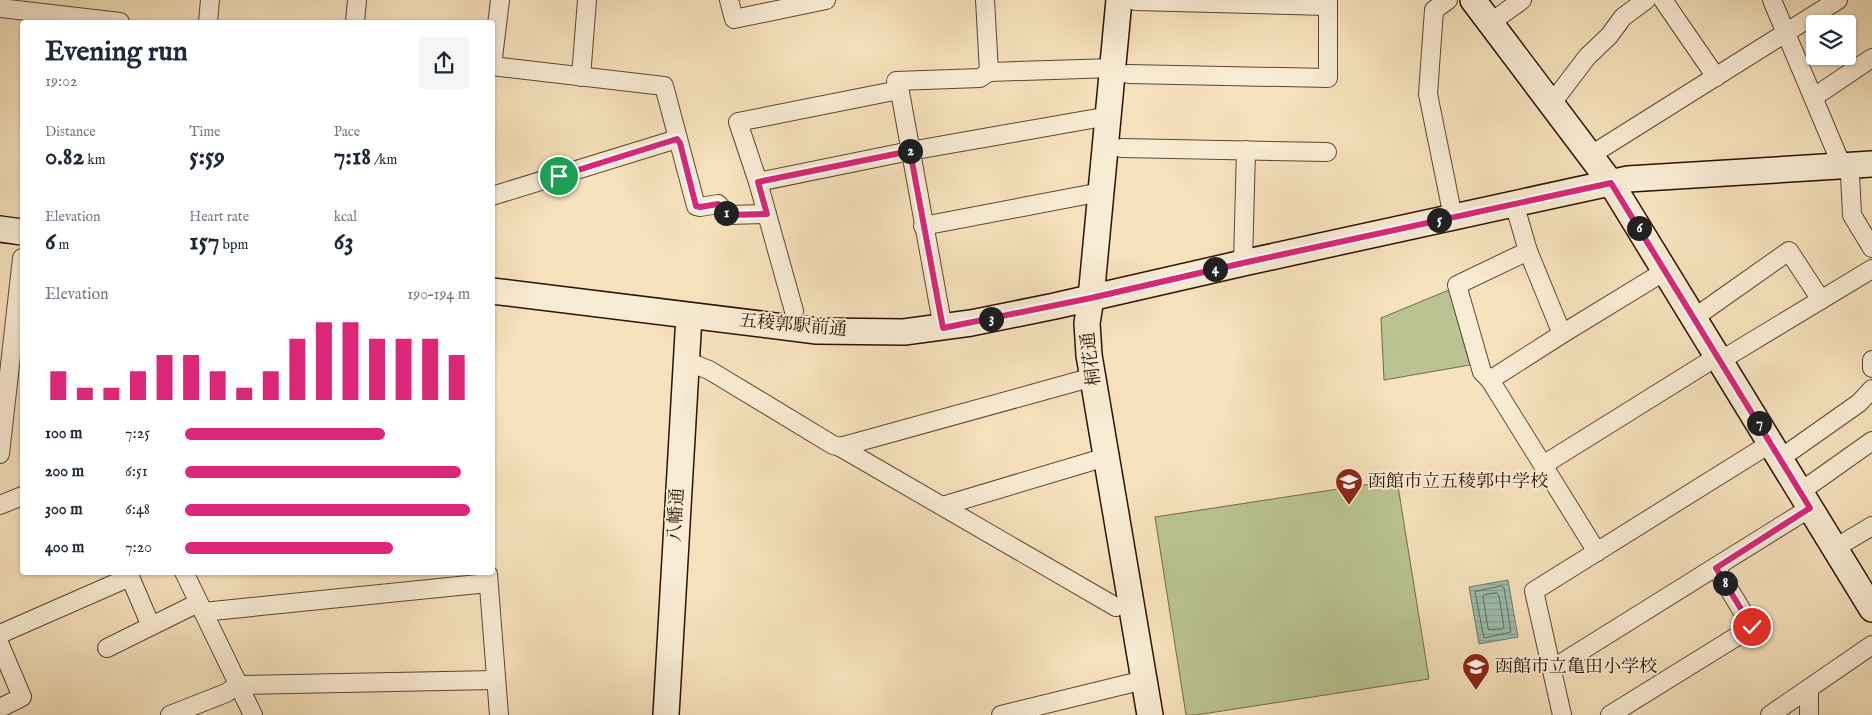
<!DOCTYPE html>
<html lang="en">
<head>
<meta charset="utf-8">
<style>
	:root { --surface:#fff; --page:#f6f6f7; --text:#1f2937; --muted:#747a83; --accent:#db2777 }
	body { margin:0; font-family:"IM FELL English","Noto Serif JP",serif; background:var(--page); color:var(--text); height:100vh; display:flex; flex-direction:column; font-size:19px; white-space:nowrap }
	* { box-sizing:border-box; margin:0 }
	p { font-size:16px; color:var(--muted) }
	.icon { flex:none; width:28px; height:28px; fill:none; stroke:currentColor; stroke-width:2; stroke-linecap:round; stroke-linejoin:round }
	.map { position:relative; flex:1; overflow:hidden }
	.panel { position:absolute; left:20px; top:20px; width:475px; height:555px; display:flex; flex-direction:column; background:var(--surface); border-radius:5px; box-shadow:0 1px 4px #0004 }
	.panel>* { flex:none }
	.tools { position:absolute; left:1806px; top:15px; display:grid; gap:10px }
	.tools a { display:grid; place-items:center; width:50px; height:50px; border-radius:5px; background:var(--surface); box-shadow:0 1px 4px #0004; font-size:25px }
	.pin { position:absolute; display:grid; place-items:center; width:42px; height:42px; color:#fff; margin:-21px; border:2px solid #fff; border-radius:50%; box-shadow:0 1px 5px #0007 }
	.km { position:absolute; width:25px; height:25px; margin:-12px; border-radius:50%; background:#222; color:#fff; font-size:14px; line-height:25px; text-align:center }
	.round { display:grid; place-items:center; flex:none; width:52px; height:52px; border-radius:5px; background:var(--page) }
	.summary { display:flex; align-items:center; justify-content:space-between; height:85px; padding:0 25px }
	h1 { font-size:28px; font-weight:800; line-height:38px }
	.figures { display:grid; grid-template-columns:repeat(3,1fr); gap:8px; height:85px; padding:5px 25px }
	.figures div { display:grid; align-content:center }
	.figures b { font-size:25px; font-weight:800 }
	.figures small { font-size:14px; font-weight:400 }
	.figures p { font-size:14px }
	.chart { height:140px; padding:10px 25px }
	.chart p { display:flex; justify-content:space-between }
	.chart svg { width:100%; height:90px; margin-top:5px; stroke:var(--accent); stroke-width:6 }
	ul { padding:0 25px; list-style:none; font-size:16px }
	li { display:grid; grid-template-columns:80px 60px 1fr; align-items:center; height:38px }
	li i { height:12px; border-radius:6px; background:var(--accent) }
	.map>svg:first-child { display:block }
	.green { fill:#bac493; stroke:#726c4c }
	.water { fill:url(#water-rules); stroke:#6f7a6c }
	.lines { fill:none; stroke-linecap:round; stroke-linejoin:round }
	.shore { stroke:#64685b; stroke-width:1 }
	.street-casing { stroke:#5d4734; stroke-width:20 }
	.secondary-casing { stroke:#2a1306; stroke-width:28 }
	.street { stroke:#f9ecd4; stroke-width:18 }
	.secondary { stroke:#f9ecd4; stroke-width:25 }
	.route-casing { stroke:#fff; stroke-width:10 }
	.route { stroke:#db2777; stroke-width:6 }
	.labels { text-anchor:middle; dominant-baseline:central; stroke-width:4; stroke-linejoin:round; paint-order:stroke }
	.street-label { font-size:18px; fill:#2a1306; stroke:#f9ecd4 }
	.poi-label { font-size:18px; fill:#2a1306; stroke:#f9ecd4; text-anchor:start }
</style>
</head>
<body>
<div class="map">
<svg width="1872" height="715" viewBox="0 0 1872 715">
	<defs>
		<pattern id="water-rules" width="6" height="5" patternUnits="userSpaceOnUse" patternTransform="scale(1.25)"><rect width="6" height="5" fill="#9dbeb0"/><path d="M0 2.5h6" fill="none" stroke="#87a296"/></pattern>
	</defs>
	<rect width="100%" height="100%" fill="#f6e2bd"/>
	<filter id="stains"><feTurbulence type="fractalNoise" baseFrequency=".004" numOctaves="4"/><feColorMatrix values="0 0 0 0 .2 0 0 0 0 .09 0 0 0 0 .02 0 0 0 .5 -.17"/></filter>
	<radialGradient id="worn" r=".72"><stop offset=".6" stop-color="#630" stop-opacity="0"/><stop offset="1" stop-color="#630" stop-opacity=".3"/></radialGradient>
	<g class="green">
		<path d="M 1449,290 L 1470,365 L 1384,380 L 1381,318 Z"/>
		<path d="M 1397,480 L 1429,679 L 1196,715 L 1186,715 L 1155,517 Z"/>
	</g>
	<path class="water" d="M 1508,580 L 1518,637 L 1479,644 L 1469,587 Z"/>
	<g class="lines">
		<g class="shore">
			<path d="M 1502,586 L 1504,588 L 1511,632 L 1484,638 L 1475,592 Z"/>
			<path d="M 1497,593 L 1499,596 L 1504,627 L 1502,629 L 1489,630 L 1488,628 L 1483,597 L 1484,595 Z"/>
		</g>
		<defs>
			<g id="street">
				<path d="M 729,0 L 734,19 L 826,0"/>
				<path d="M 985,0 L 989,72"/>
				<path d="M 1448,0 L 1434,10 L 1428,94 L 1453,217"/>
				<path d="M 1663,0 L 1716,77"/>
				<path d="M 1772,0 L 1842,166"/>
				<path d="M 1135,1 L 1328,6"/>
				<path d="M 0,8 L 120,22"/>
				<path d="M 208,22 L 210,0"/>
				<path d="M 355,22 L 357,0"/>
				<path d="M 1490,23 L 1522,0"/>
				<path d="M 492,66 L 664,86 L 696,206 L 700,207 L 718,204 L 728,215 L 767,214"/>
				<path d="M 492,66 L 500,0"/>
				<path d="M 1128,74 L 1328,78 L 1328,0"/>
				<path d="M 581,77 L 587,0"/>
				<path d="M 896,81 L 980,78 L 989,72 L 1113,68"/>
				<path d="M 898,81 L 943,328"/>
				<path d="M 1814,97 L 1872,58"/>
				<path d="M 1552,103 L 1587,57 L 1609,36 L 1623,17 L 1646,0"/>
				<path d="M 1121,148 L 1327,152"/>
				<path d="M 1591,155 L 1838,0"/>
				<path d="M 1850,175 L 1852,215 L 1872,248"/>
				<path d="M 758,182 L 910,151 L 1109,116"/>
				<path d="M 492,196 L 677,139"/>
				<path d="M 1514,203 L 1528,251 L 1562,334"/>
				<path d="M 923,226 L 1101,192"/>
				<path d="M 1243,263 L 1246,150"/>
				<path d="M 794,311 L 758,182 L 738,122 L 899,90"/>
				<path d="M 1701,313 L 1789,251 L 1821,300"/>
				<path d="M 1728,356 L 1872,269"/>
				<path d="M 1872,360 L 1872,368"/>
				<path d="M 686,361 L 709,370 L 833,445 L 840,447 L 1116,607"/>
				<path d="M 1490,380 L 1482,372 L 1457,285 L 1528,251"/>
				<path d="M 840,447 L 1093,377"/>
				<path d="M 1788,453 L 1859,403 L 1872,389"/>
				<path d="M 0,454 L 22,258"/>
				<path d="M 1543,465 L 1718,356"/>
				<path d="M 1800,492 L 1872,441"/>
				<path d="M 0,505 L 22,496"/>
				<path d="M 942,506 L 1106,457"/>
				<path d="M 1835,548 L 1872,526"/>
				<path d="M 1597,552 L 1490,380 L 1562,334 L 1665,271"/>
				<path d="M 184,572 L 253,715"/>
				<path d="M 488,574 L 499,715"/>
				<path d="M 203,612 L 488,583"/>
				<path d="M 0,634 L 130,577 L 151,626"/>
				<path d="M 0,645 L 22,697 L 0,708"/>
				<path d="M 107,648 L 198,603"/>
				<path d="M 1552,669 L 1810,508"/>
				<path d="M 170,715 L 226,693 L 238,685 L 495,680"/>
				<path d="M 1001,715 L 1144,680"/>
				<path d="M 1562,715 L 1534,591 L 1771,443"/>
				<path d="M 1610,715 L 1752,627 L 1716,568"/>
				<path d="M 1770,715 L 1872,645"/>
				<path d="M 1809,715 L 1809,689"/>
			</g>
			<g id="secondary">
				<path d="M 1119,0 L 1091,298 L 1087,323 L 1089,355 L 1150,715"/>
				<path d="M 1473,0 L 1611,183 L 1872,609"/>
				<path d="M 0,229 L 22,232"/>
				<path d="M 492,291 L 817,331 L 904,332 L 971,323 L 1055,306 L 1243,263 L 1628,179 L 1872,164"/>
				<path d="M 666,715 L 689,316"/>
			</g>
		</defs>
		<use href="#street" class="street-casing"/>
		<use href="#secondary" class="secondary-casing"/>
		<use href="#street" class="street"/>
		<use href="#secondary" class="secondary"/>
	</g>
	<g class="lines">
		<defs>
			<path id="route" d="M 559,176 L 677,139 L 680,143 L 696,206 L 700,207 L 718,204 L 728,215 L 767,214 L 758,182 L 910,151 L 943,328 L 1091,298 L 1243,263 L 1611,183 L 1810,508 L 1716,568 L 1752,627"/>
		</defs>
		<use href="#route" class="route-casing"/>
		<use href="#route" class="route"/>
	</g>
	<defs>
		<symbol id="school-pin" viewBox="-11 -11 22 30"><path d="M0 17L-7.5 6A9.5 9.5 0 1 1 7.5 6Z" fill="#8f2418" stroke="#f9ecd4"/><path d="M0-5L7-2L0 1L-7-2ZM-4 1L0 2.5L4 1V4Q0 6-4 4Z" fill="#fff"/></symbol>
	</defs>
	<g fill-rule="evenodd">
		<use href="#school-pin" x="1333" y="466" width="32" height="43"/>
		<use href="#school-pin" x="1460" y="651" width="32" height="43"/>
	</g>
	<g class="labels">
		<g class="street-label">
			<text transform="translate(793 326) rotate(5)">五稜郭駅前通</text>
			<text transform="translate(1092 359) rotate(-97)">桐花通</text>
			<text transform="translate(677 515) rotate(-87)">八幡通</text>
		</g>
		<g class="poi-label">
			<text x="1368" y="482">函館市立五稜郭中学校</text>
			<text x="1495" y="667">函館市立亀田小学校</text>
		</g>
	</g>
	<rect width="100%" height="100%" filter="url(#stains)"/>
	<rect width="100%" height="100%" fill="url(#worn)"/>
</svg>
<div class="tools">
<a><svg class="icon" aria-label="layers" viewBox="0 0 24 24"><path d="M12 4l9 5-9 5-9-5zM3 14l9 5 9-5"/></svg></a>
</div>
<div class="pin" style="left:559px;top:176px;background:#1e9e55"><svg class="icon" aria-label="arrive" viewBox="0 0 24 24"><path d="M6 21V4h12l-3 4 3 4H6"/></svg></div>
<div class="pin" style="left:1752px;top:627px;background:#d93025"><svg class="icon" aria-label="check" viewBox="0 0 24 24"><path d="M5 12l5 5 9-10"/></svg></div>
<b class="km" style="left:726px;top:213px">1</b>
<b class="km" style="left:910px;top:151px">2</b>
<b class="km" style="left:991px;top:319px">3</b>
<b class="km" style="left:1215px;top:269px">4</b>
<b class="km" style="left:1439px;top:220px">5</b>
<b class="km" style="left:1639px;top:228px">6</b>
<b class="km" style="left:1759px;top:423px">7</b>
<b class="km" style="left:1725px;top:583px">8</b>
<section class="panel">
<div class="summary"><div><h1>Evening run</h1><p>19:02</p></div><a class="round"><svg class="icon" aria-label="share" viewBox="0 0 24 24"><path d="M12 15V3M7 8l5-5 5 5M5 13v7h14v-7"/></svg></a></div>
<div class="figures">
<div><p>Distance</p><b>0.82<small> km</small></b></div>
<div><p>Time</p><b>5:59</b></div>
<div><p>Pace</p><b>7:18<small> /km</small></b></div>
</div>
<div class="figures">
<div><p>Elevation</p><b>6<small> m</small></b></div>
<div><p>Heart rate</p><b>157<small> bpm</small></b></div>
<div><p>kcal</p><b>63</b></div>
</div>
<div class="chart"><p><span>Elevation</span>190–194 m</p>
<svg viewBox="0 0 160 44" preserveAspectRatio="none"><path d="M5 44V30M15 44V38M25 44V38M35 44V30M45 44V22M55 44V22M65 44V30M75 44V38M85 44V30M95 44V14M105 44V6M115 44V6M125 44V14M135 44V14M145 44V14M155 44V22"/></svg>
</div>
<ul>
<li><b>100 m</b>7:25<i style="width:70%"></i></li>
<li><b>200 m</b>6:51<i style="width:97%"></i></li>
<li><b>300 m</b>6:48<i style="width:100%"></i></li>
<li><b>400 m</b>7:20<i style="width:73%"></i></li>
</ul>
</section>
</div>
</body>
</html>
